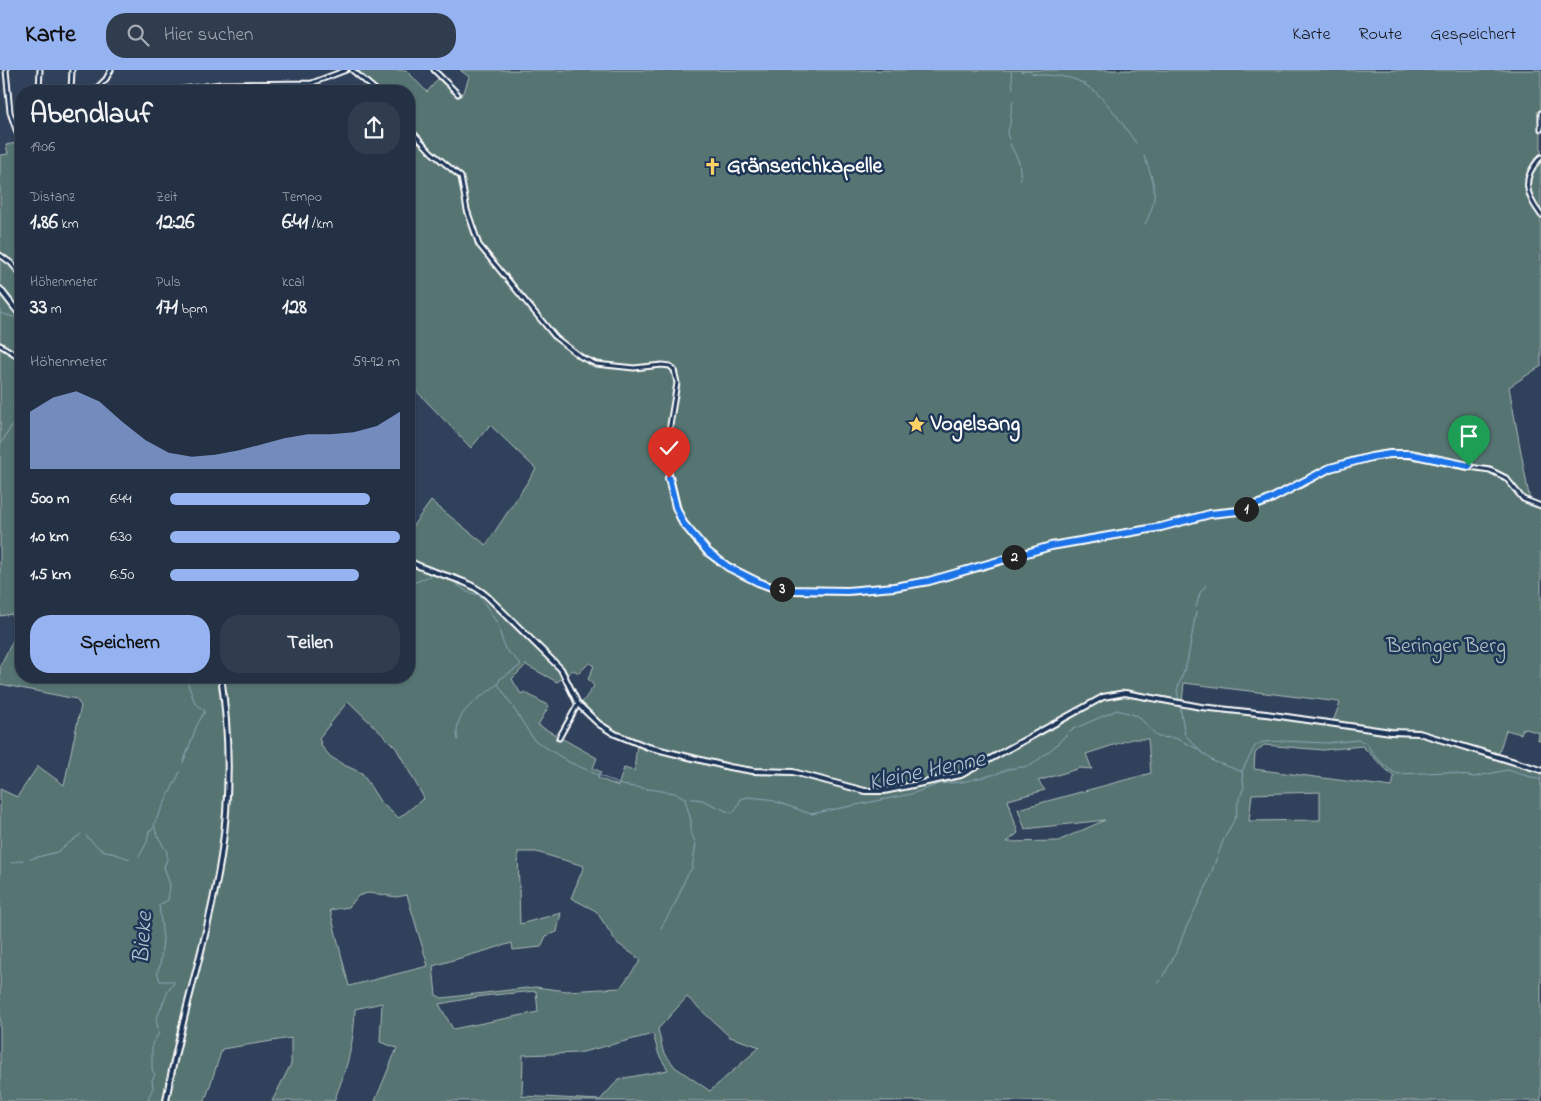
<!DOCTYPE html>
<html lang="de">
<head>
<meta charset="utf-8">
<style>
	:root { --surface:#243144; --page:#303d4f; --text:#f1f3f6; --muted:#a3a9b2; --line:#414c5d; --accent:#95b2f1 }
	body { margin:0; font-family:"Indie Flower",sans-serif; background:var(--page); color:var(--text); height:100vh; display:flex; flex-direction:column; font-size:19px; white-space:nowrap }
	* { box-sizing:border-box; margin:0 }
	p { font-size:16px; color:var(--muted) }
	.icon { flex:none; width:28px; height:28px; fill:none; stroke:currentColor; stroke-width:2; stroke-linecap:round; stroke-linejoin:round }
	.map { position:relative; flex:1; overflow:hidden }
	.details { position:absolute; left:15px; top:15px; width:400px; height:598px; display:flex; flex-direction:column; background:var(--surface); border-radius:20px; box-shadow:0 1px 4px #0004,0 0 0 1px var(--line) }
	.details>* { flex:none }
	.pin { position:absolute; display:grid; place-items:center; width:42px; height:42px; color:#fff; margin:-51px -21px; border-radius:50% 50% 50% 0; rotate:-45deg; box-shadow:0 0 5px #0007 }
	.pin .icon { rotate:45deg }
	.km { position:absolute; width:25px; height:25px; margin:-12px; border-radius:50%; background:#222; color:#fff; font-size:14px; line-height:25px; text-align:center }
	.round { display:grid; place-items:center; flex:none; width:52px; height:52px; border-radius:20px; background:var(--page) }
	.overview { display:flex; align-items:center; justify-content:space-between; height:85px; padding:0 15px }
	h1 { font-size:28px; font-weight:700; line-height:38px }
	.figures { display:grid; grid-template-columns:repeat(3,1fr); gap:8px; height:85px; padding:5px 15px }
	.figures div { display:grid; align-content:center }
	.figures b { font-size:21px; font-weight:700 }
	.figures small { font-size:14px; font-weight:400 }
	.figures p { font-size:14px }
	.chart { height:140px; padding:10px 15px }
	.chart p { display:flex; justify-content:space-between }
	.chart svg { width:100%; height:90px; margin-top:5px; fill:var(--accent); opacity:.7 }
	.action { display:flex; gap:10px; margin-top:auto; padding:10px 15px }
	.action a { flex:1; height:58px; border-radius:20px; background:var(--accent); color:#111; font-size:20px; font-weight:700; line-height:58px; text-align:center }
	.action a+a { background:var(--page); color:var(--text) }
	ul { padding:0 15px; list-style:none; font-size:16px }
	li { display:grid; grid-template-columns:80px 60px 1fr; align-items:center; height:38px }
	li i { height:12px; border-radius:6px; background:var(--accent) }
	header { display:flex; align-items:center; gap:30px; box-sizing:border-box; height:70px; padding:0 25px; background:var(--accent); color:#111 }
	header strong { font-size:24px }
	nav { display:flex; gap:28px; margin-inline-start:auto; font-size:18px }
	.search { width:350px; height:45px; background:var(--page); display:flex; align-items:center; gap:12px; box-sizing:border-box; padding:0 18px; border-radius:20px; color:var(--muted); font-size:19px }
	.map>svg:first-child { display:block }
	.green { fill:#577472; stroke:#abbab8; fill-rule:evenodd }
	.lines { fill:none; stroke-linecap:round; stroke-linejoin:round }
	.stream { stroke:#8ca6b6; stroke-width:1 }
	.minor-casing { stroke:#fff; stroke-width:7 }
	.tertiary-casing { stroke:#fff; stroke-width:8 }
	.secondary-casing { stroke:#fff; stroke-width:8 }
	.minor { stroke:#1d3557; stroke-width:3 }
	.tertiary { stroke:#1d3557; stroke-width:4 }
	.secondary { stroke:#1d3557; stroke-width:4 }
	.route-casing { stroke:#fff; stroke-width:10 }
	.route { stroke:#1a73e8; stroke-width:6 }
	.labels { text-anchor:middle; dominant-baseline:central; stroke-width:5; stroke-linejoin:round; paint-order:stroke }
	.poi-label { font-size:22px; font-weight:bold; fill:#fff; stroke:#1d3557; text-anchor:start }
	.park-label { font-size:22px; fill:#b3c0c0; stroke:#1d3557 }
	.water-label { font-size:24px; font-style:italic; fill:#b2c3cf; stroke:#1d3557 }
</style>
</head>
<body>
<header>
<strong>Karte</strong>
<div class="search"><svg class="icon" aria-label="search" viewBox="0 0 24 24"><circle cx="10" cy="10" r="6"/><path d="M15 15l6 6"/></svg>Hier suchen</div>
<nav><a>Karte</a><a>Route</a><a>Gespeichert</a></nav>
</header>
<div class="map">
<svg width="1541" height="1031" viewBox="0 0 1541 1031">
	<rect width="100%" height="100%" fill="#30415b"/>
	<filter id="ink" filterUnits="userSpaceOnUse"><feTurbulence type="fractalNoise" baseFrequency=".02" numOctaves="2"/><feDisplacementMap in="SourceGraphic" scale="10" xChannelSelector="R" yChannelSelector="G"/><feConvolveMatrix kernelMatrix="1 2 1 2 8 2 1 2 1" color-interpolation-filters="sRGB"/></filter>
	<g filter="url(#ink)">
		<g class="green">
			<path d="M 358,0 L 406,0 L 427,22 L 438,9 L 458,26 L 464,22 L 469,7 L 460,0 L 1541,0 L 1541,296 L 1509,317 L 1530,431 L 1522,427 L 1508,409 L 1497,401 L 1443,390 C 1459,403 1486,393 1503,407 C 1517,419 1516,436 1541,438 L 1541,671 L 1538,670 L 1539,663 L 1523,658 L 1521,664 L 1506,660 L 1498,686 L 1541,701 L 1541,1031 L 375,1031 L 397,978 L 380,972 L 382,933 L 355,939 C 354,975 347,998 334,1031 L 272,1031 L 291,994 L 291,968 L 222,979 L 205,1031 L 0,1031 L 0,719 L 17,727 L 38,696 L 64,715 L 81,636 L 76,629 L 0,614 L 0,596 L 15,566 L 12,544 L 0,546 L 0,276 L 21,288 L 21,606 L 218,606 L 221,628 L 227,627 L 223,606 L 409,606 L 409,494 L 457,510 L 487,524 L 461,508 L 409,489 L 409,461 L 431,431 L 486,475 L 536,399 L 490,355 L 471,378 L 409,313 L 409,21 L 380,21 ZM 589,593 L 594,596 L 588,609 L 594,616 L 581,634 L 602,653 L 637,675 L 634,701 L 624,698 L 618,716 L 598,708 L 601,702 L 593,698 L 597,688 L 538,655 L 549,636 L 524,622 L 521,624 L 512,609 L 526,595 L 557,612 L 573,600 L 579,603 ZM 1184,613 L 1339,632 L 1340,633 L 1333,651 L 1182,632 ZM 348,631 L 396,678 L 424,728 L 399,748 L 381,733 L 362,703 L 344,695 L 331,687 L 322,677 L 319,668 ZM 1132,669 L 1148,669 L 1151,703 L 1018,739 L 1025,759 L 1105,750 L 1058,771 L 1007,772 L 1018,763 L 1008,730 L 1045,720 L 1038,711 L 1080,698 L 1092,699 L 1086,684 ZM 1264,675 L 1323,680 L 1362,676 L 1394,707 L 1392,717 L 1254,699 L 1255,683 ZM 1320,722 L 1320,750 L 1249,751 L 1252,724 ZM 518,782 L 536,782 L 584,796 L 571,828 L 596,841 L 617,873 L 641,890 L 620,918 L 567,921 L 535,917 L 442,928 L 436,925 L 433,896 L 512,873 L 513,880 L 541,877 L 546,866 L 557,862 L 561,843 L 520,854 ZM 368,823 L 397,827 L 407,825 L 428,896 L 349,916 L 330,840 L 349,837 L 358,826 ZM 536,921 L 538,942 L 453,959 L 439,934 L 483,926 ZM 687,927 L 730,967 L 760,977 L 710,1021 L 675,997 L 663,981 L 658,959 ZM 653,964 L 659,985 L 668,1000 L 619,1009 L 600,1030 L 522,1026 L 523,985 L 579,983 Z"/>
			<path d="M 21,72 L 21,242 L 0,216 L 0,85 L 8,84 L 6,75 Z"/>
			<path d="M 0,222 L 21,250 L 21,284 L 0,272 Z"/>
		</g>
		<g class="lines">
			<g class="stream">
				<path d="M 1011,0 L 1013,18"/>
				<path d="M 1019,0 L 1023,2"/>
				<path d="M 1031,3 C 1044,6 1058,5 1070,8 C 1100,16 1119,50 1136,73"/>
				<path d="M 1009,69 L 1007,64 C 1012,52 1010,42 1013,30"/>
				<path d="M 1010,74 L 1019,92 L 1021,110"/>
				<path d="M 1144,86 C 1155,115 1160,125 1145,154"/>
				<path d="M 0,243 L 17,248"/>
				<path d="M 0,375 L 19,344"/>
				<path d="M 409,515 L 432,505 L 451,510 L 467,522 L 479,525 L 497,553 L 505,579 L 520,593 L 520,596 L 500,609 L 498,614 L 534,670 L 569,692 L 621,715 L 675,723 L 685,728 L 702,730 L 731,743 L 735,741 L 741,729 L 747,727 L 768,729 L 811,744 L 911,724 L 939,714 L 962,712 L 996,704 L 1008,699 L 1030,696 L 1052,679 L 1071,660 L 1117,640 L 1138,646 L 1158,667 L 1175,668 L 1198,679 L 1213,691 L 1240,701 L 1242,701 L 1255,676 L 1263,672 L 1284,671 L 1327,673 L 1358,670 L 1366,673 L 1374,685 L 1390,700 L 1397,704 L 1446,702 L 1474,707 L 1507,700 L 1541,710"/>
				<path d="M 1196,537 L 1200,523 L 1206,515"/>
				<path d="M 1196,542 L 1187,593 L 1177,620 L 1185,665 L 1198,678"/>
				<path d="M 458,670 C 451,641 480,629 498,614"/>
				<path d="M 183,693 L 197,655 L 205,641 L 195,633 L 185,606"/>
				<path d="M 86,766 L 100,779 L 130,789"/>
				<path d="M 139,787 L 147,772 L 149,761 L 154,758"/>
				<path d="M 30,789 L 57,782 L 81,764"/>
				<path d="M 11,793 L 23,790"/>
				<path d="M 661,858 L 677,830 L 685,809 L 692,798 L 696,774 L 691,762 L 691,751 L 685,729"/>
				<path d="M 1157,913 L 1163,907 L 1178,879 L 1185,860 L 1206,817 L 1223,771 L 1236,746 L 1238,733 L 1244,717 L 1242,701"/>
				<path d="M 149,1031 L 149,1026 L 153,1018 L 152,1010 L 155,1005 L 152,999 L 152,974 L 159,963 L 156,950 L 168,921 L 174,913 L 173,911 L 160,911 L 157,902 L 160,896 L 163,869 L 159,835 L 168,830 L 170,815 L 164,797 L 167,789 L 167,782 L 157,765 L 154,754 L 180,702"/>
			</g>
			<defs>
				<g id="minor">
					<path d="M 6,0 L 10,42 L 20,71"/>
					<path d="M 352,0 L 377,21"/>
					<path d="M 434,0 L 458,24"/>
					<path d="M 39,21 L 40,0"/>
					<path d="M 71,21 L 72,0"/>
					<path d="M 94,21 L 106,9 L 111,0"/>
					<path d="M 168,21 L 221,14 L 312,13 L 346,0"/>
					<path d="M 1541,43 L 1541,59"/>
					<path d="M 409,58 L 431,82 L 461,107 L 467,140 L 479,175 L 556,268 L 581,287 L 596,294 L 634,298 L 662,295 L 670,296 L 674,300 L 677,313 L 665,385 L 679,445 L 694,468 L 714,488 L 752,509 L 774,518 L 804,521 L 855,521 L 893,517 L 929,511 L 1051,476 L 1161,457 L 1210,444 L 1239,441 L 1267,431 L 1330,398 L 1352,391 L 1389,384 L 1422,386 L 1456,395 L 1490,400 L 1506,408 L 1523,429 L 1541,436"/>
					<path d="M 1541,87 C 1522,107 1524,123 1541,145"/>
					<path d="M 0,185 L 11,193 L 21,205"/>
					<path d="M 0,275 L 21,288"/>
					<path d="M 17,336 L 21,329"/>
					<path d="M 559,668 L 578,634"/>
				</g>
				<path id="tertiary" d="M 409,491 C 434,506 462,505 487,526 L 561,599 L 578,634 L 599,654 L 615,664 L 648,677 L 729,697 L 753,701 L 793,702 L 865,721 L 884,721 L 961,705 L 1103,627 L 1125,623 L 1201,637 L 1266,644 L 1391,662 L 1419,663 L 1541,700"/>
				<g id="secondary">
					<path d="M 0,219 L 21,246"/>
					<path d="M 166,1031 C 180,949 208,870 221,787 C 230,727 230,667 221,606"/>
				</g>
			</defs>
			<use href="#minor" class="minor-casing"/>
			<use href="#tertiary" class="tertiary-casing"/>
			<use href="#secondary" class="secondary-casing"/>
			<use href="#minor" class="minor"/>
			<use href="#tertiary" class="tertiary"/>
			<use href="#secondary" class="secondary"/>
		</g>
	</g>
	<g class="lines" filter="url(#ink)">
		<defs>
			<path id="route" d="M 669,408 L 676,437 L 683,453 L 708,482 L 728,497 L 758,512 L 774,518 L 794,520 L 847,521 L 894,517 L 929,511 L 1051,476 L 1161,457 L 1210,444 L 1239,441 L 1267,431 L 1330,398 L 1371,387 L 1390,384 L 1410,384 L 1469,396"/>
		</defs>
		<use href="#route" class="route-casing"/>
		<use href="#route" class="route"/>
	</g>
	<defs>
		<symbol id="church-bare" viewBox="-9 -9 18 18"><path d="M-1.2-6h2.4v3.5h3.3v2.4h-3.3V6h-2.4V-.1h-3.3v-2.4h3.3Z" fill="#ffd166" stroke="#1d3557" stroke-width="2.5" paint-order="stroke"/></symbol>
		<symbol id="sight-bare" viewBox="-9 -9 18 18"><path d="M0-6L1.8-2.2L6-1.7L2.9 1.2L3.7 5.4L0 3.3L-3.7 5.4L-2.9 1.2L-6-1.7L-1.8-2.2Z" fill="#ffd166" stroke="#1d3557" stroke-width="2.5" paint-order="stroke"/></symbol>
	</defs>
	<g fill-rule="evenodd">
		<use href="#church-bare" x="700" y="84" width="25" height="25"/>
		<use href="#sight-bare" x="904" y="342" width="25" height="25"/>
	</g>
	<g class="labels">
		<g class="poi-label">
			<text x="727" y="97">Gränserichkapelle</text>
			<text x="931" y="355">Vogelsang</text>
		</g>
		<g class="park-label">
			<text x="1446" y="577">Beringer Berg</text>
		</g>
		<g class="water-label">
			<text transform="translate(927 702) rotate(-12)">Kleine Henne</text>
			<text transform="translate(144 868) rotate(-86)">Bieke</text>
		</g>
	</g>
</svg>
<div class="pin" style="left:1469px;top:396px;background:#1e9e55"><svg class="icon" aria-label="arrive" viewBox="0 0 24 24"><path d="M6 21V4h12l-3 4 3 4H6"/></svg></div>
<div class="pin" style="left:669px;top:408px;background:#d93025"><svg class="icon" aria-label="check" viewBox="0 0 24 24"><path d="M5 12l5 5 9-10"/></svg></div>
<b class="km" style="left:1246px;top:439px">1</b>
<b class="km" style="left:1014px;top:487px">2</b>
<b class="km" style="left:782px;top:519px">3</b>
<section class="details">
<div class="overview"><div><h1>Abendlauf</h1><p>19:06</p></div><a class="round"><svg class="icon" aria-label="share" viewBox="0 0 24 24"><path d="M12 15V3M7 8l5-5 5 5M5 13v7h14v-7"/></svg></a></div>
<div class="figures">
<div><p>Distanz</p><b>1.86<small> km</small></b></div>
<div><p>Zeit</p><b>12:26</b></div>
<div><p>Tempo</p><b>6:41<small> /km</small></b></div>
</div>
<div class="figures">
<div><p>Höhenmeter</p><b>33<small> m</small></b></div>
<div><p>Puls</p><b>171<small> bpm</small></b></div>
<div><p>kcal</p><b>128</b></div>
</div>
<div class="chart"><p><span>Höhenmeter</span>59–92 m</p>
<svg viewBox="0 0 160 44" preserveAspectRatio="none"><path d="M0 44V16L10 9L20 6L30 11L40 21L50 30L60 36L70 38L80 37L90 35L100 32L110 29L120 27L130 27L140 26L150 23L160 16V44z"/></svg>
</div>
<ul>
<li><b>500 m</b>6:44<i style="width:87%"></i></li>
<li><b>1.0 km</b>6:30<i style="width:100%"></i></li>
<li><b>1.5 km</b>6:50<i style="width:82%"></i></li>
</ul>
<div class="action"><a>Speichern</a><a>Teilen</a></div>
</section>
</div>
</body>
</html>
